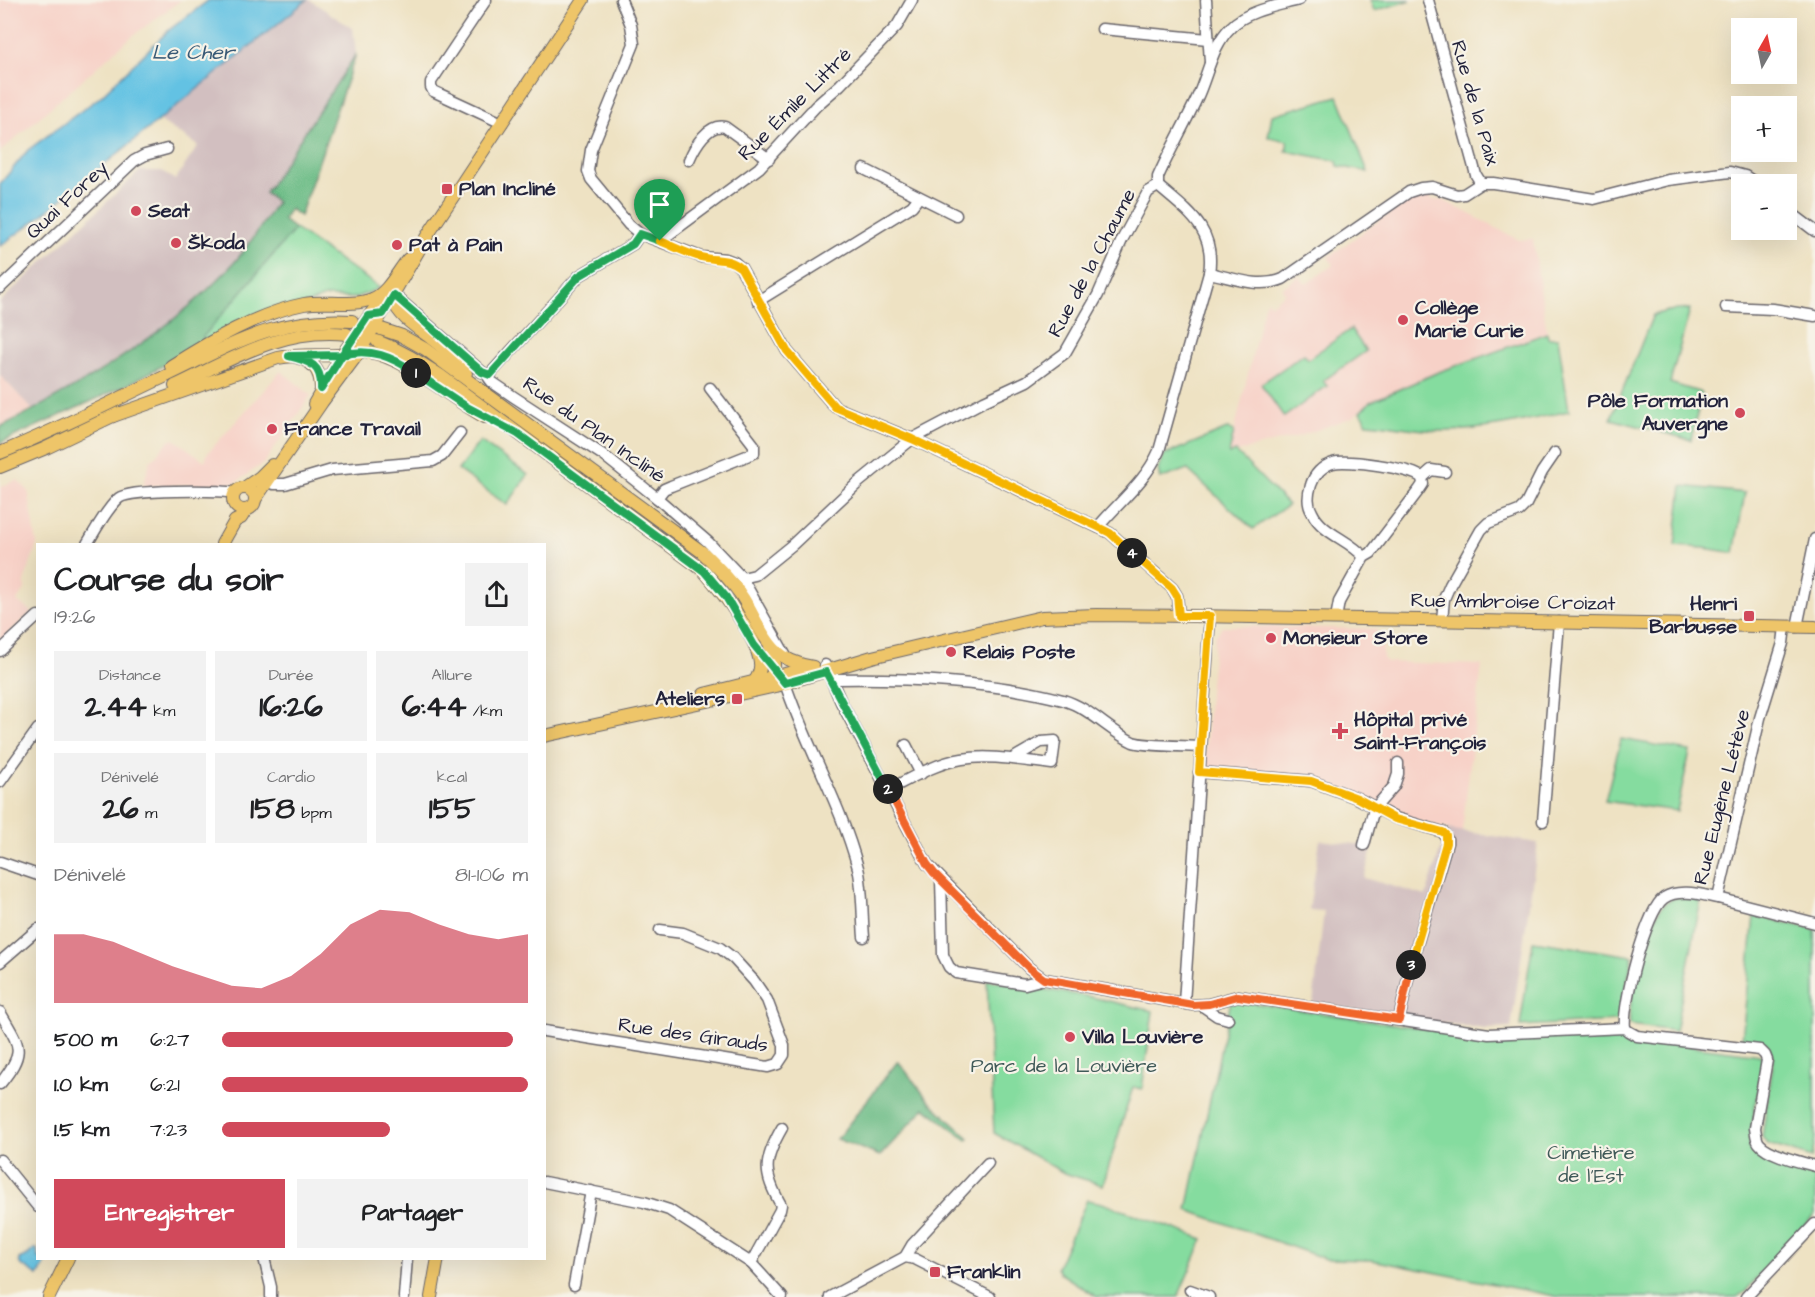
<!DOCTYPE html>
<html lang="fr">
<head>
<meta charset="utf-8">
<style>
	:root { --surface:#fff; --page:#f2f2f2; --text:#202124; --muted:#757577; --accent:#d1495b }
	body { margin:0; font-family:"Architects Daughter",sans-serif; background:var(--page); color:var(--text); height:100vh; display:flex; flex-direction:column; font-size:22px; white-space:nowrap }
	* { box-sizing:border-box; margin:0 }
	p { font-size:20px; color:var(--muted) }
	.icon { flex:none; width:33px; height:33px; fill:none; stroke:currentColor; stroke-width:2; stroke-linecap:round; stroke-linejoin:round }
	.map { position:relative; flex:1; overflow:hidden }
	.details { position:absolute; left:36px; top:543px; width:510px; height:717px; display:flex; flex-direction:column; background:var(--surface); border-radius:0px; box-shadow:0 6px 24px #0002 }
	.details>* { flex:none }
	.needle { width:39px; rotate:9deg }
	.controls { position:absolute; left:1731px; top:18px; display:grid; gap:12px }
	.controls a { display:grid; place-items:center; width:66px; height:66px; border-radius:0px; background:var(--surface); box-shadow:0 6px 24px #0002; font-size:30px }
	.pin { position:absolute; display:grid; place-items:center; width:51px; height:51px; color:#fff; margin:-62px -26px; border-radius:50% 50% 50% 0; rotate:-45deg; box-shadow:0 0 6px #0007 }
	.pin .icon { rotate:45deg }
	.km { position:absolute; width:30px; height:30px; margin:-15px; border-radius:50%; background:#222; color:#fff; font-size:16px; line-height:30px; text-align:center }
	.round { display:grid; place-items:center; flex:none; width:63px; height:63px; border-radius:0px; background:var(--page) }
	.headline { display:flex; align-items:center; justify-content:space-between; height:102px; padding:0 18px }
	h1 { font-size:33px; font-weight:700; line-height:45px }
	.figures { display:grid; grid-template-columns:repeat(3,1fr); gap:9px; height:102px; padding:6px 18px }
	.figures div { display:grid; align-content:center; border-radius:0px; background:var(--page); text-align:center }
	.figures b { font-size:30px; font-weight:700 }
	.figures small { font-size:16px; font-weight:400 }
	.figures p { font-size:16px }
	.chart { height:168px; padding:12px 18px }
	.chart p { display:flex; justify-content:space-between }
	.chart svg { width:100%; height:108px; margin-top:6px; fill:var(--accent); opacity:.7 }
	.action { display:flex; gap:12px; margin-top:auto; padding:12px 18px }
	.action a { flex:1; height:69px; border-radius:0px; background:var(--accent); color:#fff; font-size:24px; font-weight:700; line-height:69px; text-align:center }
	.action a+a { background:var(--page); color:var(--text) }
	ul { padding:0 18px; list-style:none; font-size:20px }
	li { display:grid; grid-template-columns:96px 72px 1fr; align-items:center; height:45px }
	li i { height:15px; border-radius:8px; background:var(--accent) }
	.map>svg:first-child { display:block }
	.built { fill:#f7d1c7 }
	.industrial { fill:#d2bfc0 }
	.green { fill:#85dc9f; stroke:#547f6d; stroke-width:1.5 }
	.forest { fill:#6cbc86; stroke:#476f60; stroke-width:1.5 }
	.water { fill:#64c2e3; stroke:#43728f; stroke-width:1.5 }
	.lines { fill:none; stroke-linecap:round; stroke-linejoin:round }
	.minor-casing { stroke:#69656b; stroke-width:13 }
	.major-casing { stroke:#69656b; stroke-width:14 }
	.minor { stroke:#fff; stroke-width:10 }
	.major { stroke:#eec569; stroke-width:12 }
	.split-1-casing { stroke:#fff; stroke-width:12 }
	.split-2-casing { stroke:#fff; stroke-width:12 }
	.split-3-casing { stroke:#fff; stroke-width:12 }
	.split-4-casing { stroke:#fff; stroke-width:12 }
	.split-5-casing { stroke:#fff; stroke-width:12 }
	.split-1 { stroke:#22a559; stroke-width:8 }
	.split-2 { stroke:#22a559; stroke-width:8 }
	.split-3 { stroke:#f0652b; stroke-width:8 }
	.split-4 { stroke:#f5b400; stroke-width:8 }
	.split-5 { stroke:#f5b400; stroke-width:8 }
	.poi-dot { fill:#d1495b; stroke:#f7f3e8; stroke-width:2 }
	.labels { text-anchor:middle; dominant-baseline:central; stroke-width:4.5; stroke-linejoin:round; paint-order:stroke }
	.street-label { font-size:20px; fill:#22223b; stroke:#f7f3e8 }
	.poi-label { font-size:20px; font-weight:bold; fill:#22223b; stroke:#f7f3e8; text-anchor:start }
	.park-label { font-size:20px; fill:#405a59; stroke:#f7f3e8 }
	.water-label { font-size:21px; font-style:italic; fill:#395a76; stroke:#f7f3e8 }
</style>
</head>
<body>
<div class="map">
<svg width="1815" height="1297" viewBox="0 0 1815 1297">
	<rect width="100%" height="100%" fill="#f7f3e8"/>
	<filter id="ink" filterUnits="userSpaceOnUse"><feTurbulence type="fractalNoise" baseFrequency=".0167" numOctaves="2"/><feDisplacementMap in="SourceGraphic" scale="12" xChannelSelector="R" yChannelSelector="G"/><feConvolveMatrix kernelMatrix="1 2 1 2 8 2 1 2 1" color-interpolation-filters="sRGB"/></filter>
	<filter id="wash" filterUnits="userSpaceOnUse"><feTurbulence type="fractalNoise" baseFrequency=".008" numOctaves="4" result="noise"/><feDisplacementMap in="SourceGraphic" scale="24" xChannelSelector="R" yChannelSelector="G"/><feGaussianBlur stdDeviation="1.35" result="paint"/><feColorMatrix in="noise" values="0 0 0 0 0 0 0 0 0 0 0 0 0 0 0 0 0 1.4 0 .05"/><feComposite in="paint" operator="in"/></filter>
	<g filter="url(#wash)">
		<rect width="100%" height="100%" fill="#eee2c3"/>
		<g class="built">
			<path d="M 0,0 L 181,0 L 131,37 L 0,152 Z"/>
			<path d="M 1430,193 L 1431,200 L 1443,200 L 1519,240 L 1533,239 L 1547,333 L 1436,373 L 1370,402 L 1353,417 L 1303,435 L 1229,454 L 1264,306 L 1267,300 L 1271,304 L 1285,293 L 1282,288 L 1299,276 L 1306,284 L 1333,265 L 1328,257 L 1405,202 L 1421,194 Z"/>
			<path d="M 281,371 L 311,395 L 264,463 L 235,483 L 143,486 L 150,462 L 168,442 L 174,439 L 205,461 L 207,454 Z"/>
			<path d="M 0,375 L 33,410 L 0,427 Z"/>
			<path d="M 17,480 L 28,490 L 37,544 L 25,579 L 25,589 L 17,601 L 32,612 L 0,641 L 0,487 Z"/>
			<path d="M 1223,626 L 1375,629 L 1383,640 L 1383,658 L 1387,662 L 1482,665 L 1462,832 L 1413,820 L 1310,776 L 1205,769 L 1209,693 L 1215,637 Z"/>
		</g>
		<g class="industrial">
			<path d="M 307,0 L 310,0 L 353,29 L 356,54 L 265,193 L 278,202 L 233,265 L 165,328 L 74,387 L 33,410 L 0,375 L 0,302 L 140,171 L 162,171 L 175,180 L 198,146 L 159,120 Z"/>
			<path d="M 1447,829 L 1538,843 L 1511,1028 L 1485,1029 L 1313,1004 L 1324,911 L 1309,910 L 1320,840 L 1373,846 L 1364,878 L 1426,896 Z"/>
		</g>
		<g class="green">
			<path d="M 1370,0 L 1411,0 L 1374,11 Z"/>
			<path d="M 1338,96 L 1368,172 L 1338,166 L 1337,161 L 1286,151 L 1288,141 L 1268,137 L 1272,115 Z"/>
			<path d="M 295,229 L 380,288 L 354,298 L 325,297 L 206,342 L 202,337 Z"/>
			<path d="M 1690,309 L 1670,383 L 1702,393 L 1691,440 L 1611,419 L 1653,315 L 1668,311 Z"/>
			<path d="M 1351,329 L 1366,351 L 1323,381 L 1327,386 L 1284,417 L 1261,384 L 1304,354 L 1308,359 Z"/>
			<path d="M 1547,333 L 1548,338 L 1558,338 L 1569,411 C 1528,420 1488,430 1446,431 C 1420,431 1393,425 1367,423 L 1360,412 L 1370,402 L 1436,373 Z"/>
			<path d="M 1227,429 L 1234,431 L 1229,454 L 1236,452 L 1288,505 L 1253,529 L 1187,469 L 1160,479 L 1158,469 L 1164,455 Z"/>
			<path d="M 480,441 L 528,475 L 507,505 L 458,470 Z"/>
			<path d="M 1682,486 L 1745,493 L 1734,553 L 1704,548 L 1675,546 Z"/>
			<path d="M 1621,739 L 1690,751 L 1677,811 L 1605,801 Z"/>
			<path d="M 1681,897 L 1701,900 L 1675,1031 L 1630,1025 C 1626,1004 1649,919 1664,904 C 1669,899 1674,898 1681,897 Z"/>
			<path d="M 1754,916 L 1815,929 L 1815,1139 L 1812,1158 L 1768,1144 L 1762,1137 L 1774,1058 L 1766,1043 L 1742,1040 Z"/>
			<path d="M 1533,941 L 1633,956 L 1619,1017 L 1616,1021 L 1520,1026 Z"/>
			<path d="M 987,980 L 1091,997 L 1153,1011 L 1142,1089 L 1133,1087 L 1103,1185 L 1064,1173 L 994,1133 Z"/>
			<path d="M 1231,1000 L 1488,1038 L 1611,1032 L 1629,1038 L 1760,1055 L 1763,1060 L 1748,1148 L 1815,1171 L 1815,1215 L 1774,1257 L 1746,1291 L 1737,1297 L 1560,1297 L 1372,1260 L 1326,1259 L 1187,1210 Z"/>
			<path d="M 1087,1200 L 1102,1203 L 1203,1239 L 1178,1297 L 1097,1297 L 1060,1273 L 1057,1268 Z"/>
		</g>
		<g class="forest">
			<path d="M 356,54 L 300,216 L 290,209 L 283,220 L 295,229 L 203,337 L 206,342 L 129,384 L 0,443 L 0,427 C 82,386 170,333 232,265 C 249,247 263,223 277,202 L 265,193 Z"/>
			<path d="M 898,1061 L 929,1101 L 969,1138 L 967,1140 L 925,1108 L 880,1156 L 837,1139 Z"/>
		</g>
		<g class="water">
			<path d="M 209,0 L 307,0 L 36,220 L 0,246 L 0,184 L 28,150 L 100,97 L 169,30 Z"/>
			<path d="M 34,1249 L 37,1249 L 38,1258 L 48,1259 L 38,1276 L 20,1264 L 19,1259 L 28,1255 Z"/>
		</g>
	</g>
	<g filter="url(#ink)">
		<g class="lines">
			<defs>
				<g id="minor">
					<path d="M 486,0 L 431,82 L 431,87 L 433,91 L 502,123"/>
					<path d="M 621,0 L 631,25 L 634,44 L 591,150 L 588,171 L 591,179 L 629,225 L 640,234 L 633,244 L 579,276 L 492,372 L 489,378 L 492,382 L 514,397 L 603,455 L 657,498 L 708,542 L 742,578 L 788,660"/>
					<path d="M 1206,0 L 1210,62"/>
					<path d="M 1428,0 L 1476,175 L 1481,183 L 1493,183 L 1514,186 L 1594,199 L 1668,180 L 1730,172 L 1745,176 L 1757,184"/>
					<path d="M 1102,29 L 1208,39"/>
					<path d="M 689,160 C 695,146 708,123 725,127 L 769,159"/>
					<path d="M 864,169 L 956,215"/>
					<path d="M 1158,186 L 1158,177 C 1170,150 1185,124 1197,98 C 1208,75 1212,45 1231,27 C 1248,10 1277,6 1299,0"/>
					<path d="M 1786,209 L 1815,231"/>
					<path d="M 640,234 L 701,257 L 726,259 L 734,262 L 741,268 L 787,351 L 835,407 L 912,439 L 1110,533 L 1172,588 L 1177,596 L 1179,616"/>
					<path d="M 660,241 L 759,168 L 816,106 L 840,85 L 897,26 L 912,0"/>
					<path d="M 1209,273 C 1234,278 1259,289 1283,279 L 1409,192 L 1421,188 L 1432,187 L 1457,195 L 1464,194 L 1481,183"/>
					<path d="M 0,288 L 134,161 L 145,155 L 167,149"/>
					<path d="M 394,288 L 394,295 L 482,372 L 490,375"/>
					<path d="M 758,301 L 912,206 L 919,197"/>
					<path d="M 1726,307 L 1773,309 L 1815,316"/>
					<path d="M 1422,478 L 1431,470 L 1445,472"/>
					<path d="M 263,479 L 274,484 L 285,484 L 332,470 L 433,461 L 442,456 L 460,433"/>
					<path d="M 657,498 L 664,489 L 671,486 L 754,453 L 754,445 L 710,388"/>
					<path d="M 1098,527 C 1119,502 1146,481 1159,451 L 1209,273 C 1216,229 1188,212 1158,186"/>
					<path d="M 87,544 C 95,531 107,508 119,498 C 130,489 218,490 235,493"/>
					<path d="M 742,578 L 755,575 L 792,545 L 859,482 L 912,439 L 984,401 L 1027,381 L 1065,353 L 1098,295 L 1122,240 L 1148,192 L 1158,186"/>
					<path d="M 1336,618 L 1339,602 L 1364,557 L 1371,553 L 1419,490 L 1423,484 L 1422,478 C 1413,468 1346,459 1333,463 C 1322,466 1314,475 1311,485 C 1308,494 1307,504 1312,512 C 1322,534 1349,539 1364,557"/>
					<path d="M 1442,620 L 1444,599 L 1450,585 L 1481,530 L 1488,523 L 1519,511 L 1526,504 L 1542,472 L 1555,453"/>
					<path d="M 1797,627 L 1815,539"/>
					<path d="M 0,651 L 38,616"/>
					<path d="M 825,665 L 841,702 L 927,864 L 1029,968 L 1044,979 L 1193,1005 L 1209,1004 L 1238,996 L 1489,1034 L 1625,1028 L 1628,1031 L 1637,1036 L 1760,1050 L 1765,1055 L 1767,1060 L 1755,1128 C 1756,1133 1756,1139 1759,1143 C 1768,1155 1801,1162 1815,1166"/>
					<path d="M 837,679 C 907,678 995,682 1063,700 C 1090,708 1108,730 1133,742 C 1142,746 1188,746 1201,747"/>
					<path d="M 785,683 C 806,746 841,804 858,868 C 863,889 862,915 864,937"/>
					<path d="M 906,745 L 921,774"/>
					<path d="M 1199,772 L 1311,781 L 1357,798 L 1395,818 L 1443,832 L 1447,839 L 1447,843 L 1411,965 L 1399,1020"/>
					<path d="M 0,782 L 38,729"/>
					<path d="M 888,790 C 911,778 936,763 962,759 C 991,754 1023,761 1052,764 L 1055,741 L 1041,742 L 1012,759"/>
					<path d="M 1543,821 L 1559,622"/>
					<path d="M 1364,845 L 1374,809 L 1394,786 L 1398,774 L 1398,763"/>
					<path d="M 0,862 L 38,875"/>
					<path d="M 941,879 L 943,955 L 949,967 L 956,973 L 1025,984 L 1044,979"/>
					<path d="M 1718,898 L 1815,923"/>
					<path d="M 0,962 L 38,929"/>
					<path d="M 1184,1003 L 1210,616"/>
					<path d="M 1201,1005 L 1217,1016 L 1228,1019"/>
					<path d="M 0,1012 C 20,1047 27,1050 0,1084"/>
					<path d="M 1625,1028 C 1622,1005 1646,910 1664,898 C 1679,888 1702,895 1718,898 L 1760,718 L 1783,643 L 1785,627"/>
					<path d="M 544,1031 L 768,1067 L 778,1064 L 784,1055 L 784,1045 L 767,1000 L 754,981 L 733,958 L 720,948 L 683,933 L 660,930"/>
					<path d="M 0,1160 L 38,1207"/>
					<path d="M 544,1182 L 644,1202 L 669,1210 L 751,1263 L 782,1297"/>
					<path d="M 905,1257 L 912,1245 L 988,1163"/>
					<path d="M 264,1258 L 271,1287 L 271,1297"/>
					<path d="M 751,1263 L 780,1210 L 781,1205 C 763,1173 763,1161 782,1128"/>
					<path d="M 574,1285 L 591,1191"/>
					<path d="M 1190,1290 L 1209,1297"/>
					<path d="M 404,1297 L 407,1258"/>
					<path d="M 830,1297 L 905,1257 L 915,1259 L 990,1297"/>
					<path d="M 1746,1297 L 1815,1224"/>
				</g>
				<g id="major">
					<path d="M 392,299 C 400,317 413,325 428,336 C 443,347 455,359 466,373"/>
					<path d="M 381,329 L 402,336 L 425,349 L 702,552 C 717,566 732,581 743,598 C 765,634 767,659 813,667"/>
					<path d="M 377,341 C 401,350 420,362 441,376 L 704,571 C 722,592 757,636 760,663 C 761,670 758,676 755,681"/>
					<path d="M 296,357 C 313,361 321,371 321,389"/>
					<path d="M 171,366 C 210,341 258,313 304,304 C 326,300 351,307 372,299 C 387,294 398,271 408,259"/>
					<path d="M 175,386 C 232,359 282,327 347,334"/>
					<path d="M 314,404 L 342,355 L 384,295"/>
					<path d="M 113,416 L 278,358 C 298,354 317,356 337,355 C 348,355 358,350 369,352 C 405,357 451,399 485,417"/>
					<path d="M 0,453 C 57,430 111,402 166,376 C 231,345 277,316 352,321"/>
					<path d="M 0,467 L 46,448 L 119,413"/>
					<circle cx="244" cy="499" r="11"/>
					<path d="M 244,488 L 260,477 L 272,465"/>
					<path d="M 256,498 L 322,402 L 360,351 L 427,236 L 583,0"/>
					<path d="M 222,544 L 235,521 L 241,518 L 246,510"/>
					<path d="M 767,681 C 778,671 774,660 770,647"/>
					<path d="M 704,694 L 809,668"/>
					<path d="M 544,736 L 776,686 L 872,657 L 1042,617 L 1096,615 L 1194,616 L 1815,627"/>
					<path d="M 49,1297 L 68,1258"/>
					<path d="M 431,1297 L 438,1258"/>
				</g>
			</defs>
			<use href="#minor" class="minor-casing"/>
			<use href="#major" class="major-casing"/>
			<use href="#minor" class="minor"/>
			<use href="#major" class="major"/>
		</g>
	</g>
	<g class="lines" filter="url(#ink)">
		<defs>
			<path id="split-1" d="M 416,373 C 393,357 370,347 342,355 L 321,389 C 322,365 310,361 289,356 L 342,355 L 368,316 L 383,314 L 394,295 L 482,372 L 490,375 L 579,276 L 633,244 L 640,234 L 660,241"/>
			<path id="split-2" d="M 416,373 L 467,407 L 518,434 L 704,571 L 726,597 L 754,645 L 785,683 L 826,672 L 888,789"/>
			<path id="split-3" d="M 888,789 L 927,864 L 934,873 L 1029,968 L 1044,979 L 1193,1005 L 1209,1004 L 1238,996 L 1399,1020 L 1411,965"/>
			<path id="split-4" d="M 1132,553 L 1172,588 L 1177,596 L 1179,616 L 1210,616 L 1199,772 L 1311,781 L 1357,798 L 1395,819 L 1443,832 L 1446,835 L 1446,843 L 1411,965"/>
			<path id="split-5" d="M 660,241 C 673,246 687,254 701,257 C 716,261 728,257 741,268 L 787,351 L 835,407 L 912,439 L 1098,527 L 1110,533 L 1132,553"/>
		</defs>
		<use href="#split-1" class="split-1-casing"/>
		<use href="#split-2" class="split-2-casing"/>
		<use href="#split-3" class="split-3-casing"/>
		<use href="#split-4" class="split-4-casing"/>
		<use href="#split-5" class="split-5-casing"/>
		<use href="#split-1" class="split-1"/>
		<use href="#split-2" class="split-2"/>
		<use href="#split-3" class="split-3"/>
		<use href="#split-4" class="split-4"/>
		<use href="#split-5" class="split-5"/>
	</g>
	<g class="poi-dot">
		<rect x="441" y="183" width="12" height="12" rx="3"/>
		<circle cx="136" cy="211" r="6"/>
		<circle cx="176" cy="243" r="6"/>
		<circle cx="397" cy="245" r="6"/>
		<circle cx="1403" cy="320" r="6"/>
		<circle cx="1740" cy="413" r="6"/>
		<circle cx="272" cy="429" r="6"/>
		<rect x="1743" y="610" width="12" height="12" rx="3"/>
		<circle cx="1271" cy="638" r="6"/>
		<circle cx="951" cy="652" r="6"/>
		<rect x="731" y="693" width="12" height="12" rx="3"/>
		<path d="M1337 722h6v6h6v6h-6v6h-6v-6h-6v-6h6z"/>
		<circle cx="1070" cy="1037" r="6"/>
		<rect x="929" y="1266" width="12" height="12" rx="3"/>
	</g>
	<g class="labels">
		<g class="street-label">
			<text transform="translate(1475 103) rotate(74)">Rue de la Paix</text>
			<text transform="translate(795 104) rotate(-45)">Rue Émile Littré</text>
			<text transform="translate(67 200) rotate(-43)">Quai Forey</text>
			<text transform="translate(1092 263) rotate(-62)">Rue de la Chaume</text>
			<text transform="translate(594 430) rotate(35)">Rue du Plan Incliné</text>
			<text transform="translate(1513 602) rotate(1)">Rue Ambroise Croizat</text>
			<text transform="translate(1722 797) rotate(-76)">Rue Eugène Létève</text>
			<text transform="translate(693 1035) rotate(8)">Rue des Girauds</text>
		</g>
		<g class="poi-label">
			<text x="459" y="189">Plan Incliné</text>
			<text x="148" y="211">Seat</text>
			<text x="188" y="243">Škoda</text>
			<text x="409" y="245">Pat à Pain</text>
			<text x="1415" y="308">Collège<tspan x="1415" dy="23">Marie Curie</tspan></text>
			<text x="1728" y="401" text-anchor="end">Pôle Formation<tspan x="1728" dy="23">Auvergne</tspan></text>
			<text x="284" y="429">France Travail</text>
			<text x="1737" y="604" text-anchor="end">Henri<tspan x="1737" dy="23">Barbusse</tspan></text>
			<text x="1283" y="638">Monsieur Store</text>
			<text x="963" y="652">Relais Poste</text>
			<text x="725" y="699" text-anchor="end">Ateliers</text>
			<text x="1354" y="720">Hôpital privé<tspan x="1354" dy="23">Saint-François</tspan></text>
			<text x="1082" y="1037">Villa Louvière</text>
			<text x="947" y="1272">Franklin</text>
		</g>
		<g class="park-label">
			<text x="1064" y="1066">Parc de la Louvière</text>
			<text x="1591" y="1153">Cimetière<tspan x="1591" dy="23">de l’Est</tspan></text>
		</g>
		<g class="water-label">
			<text x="193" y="52">Le Cher</text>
		</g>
	</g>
</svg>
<div class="controls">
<a><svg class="needle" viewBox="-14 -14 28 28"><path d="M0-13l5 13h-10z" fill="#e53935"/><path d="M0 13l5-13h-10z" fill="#757577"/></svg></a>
<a>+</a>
<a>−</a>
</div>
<div class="pin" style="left:660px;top:241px;background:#1e9e55"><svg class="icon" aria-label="arrive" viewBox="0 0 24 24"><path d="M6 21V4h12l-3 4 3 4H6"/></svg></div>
<b class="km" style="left:416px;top:373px">1</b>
<b class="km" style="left:888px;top:789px">2</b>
<b class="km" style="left:1411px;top:965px">3</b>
<b class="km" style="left:1132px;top:553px">4</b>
<section class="details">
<div class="headline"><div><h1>Course du soir</h1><p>19:26</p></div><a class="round"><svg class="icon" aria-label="share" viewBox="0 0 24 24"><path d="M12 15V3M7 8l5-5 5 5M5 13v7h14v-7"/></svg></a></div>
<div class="figures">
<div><p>Distance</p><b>2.44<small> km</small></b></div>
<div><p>Durée</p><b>16:26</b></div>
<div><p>Allure</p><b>6:44<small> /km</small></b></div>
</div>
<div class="figures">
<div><p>Dénivelé</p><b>26<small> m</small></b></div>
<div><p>Cardio</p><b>158<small> bpm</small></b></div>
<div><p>kcal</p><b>155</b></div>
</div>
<div class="chart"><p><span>Dénivelé</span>81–106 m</p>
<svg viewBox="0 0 160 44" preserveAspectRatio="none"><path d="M0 44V16L10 16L20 19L30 24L40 29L50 33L60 37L70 38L80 33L90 24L100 12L110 6L120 7L130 12L140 16L150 18L160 16V44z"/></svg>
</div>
<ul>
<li><b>500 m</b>6:27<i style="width:95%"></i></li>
<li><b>1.0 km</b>6:21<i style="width:100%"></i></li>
<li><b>1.5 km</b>7:23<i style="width:55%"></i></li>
</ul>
<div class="action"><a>Enregistrer</a><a>Partager</a></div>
</section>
</div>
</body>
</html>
